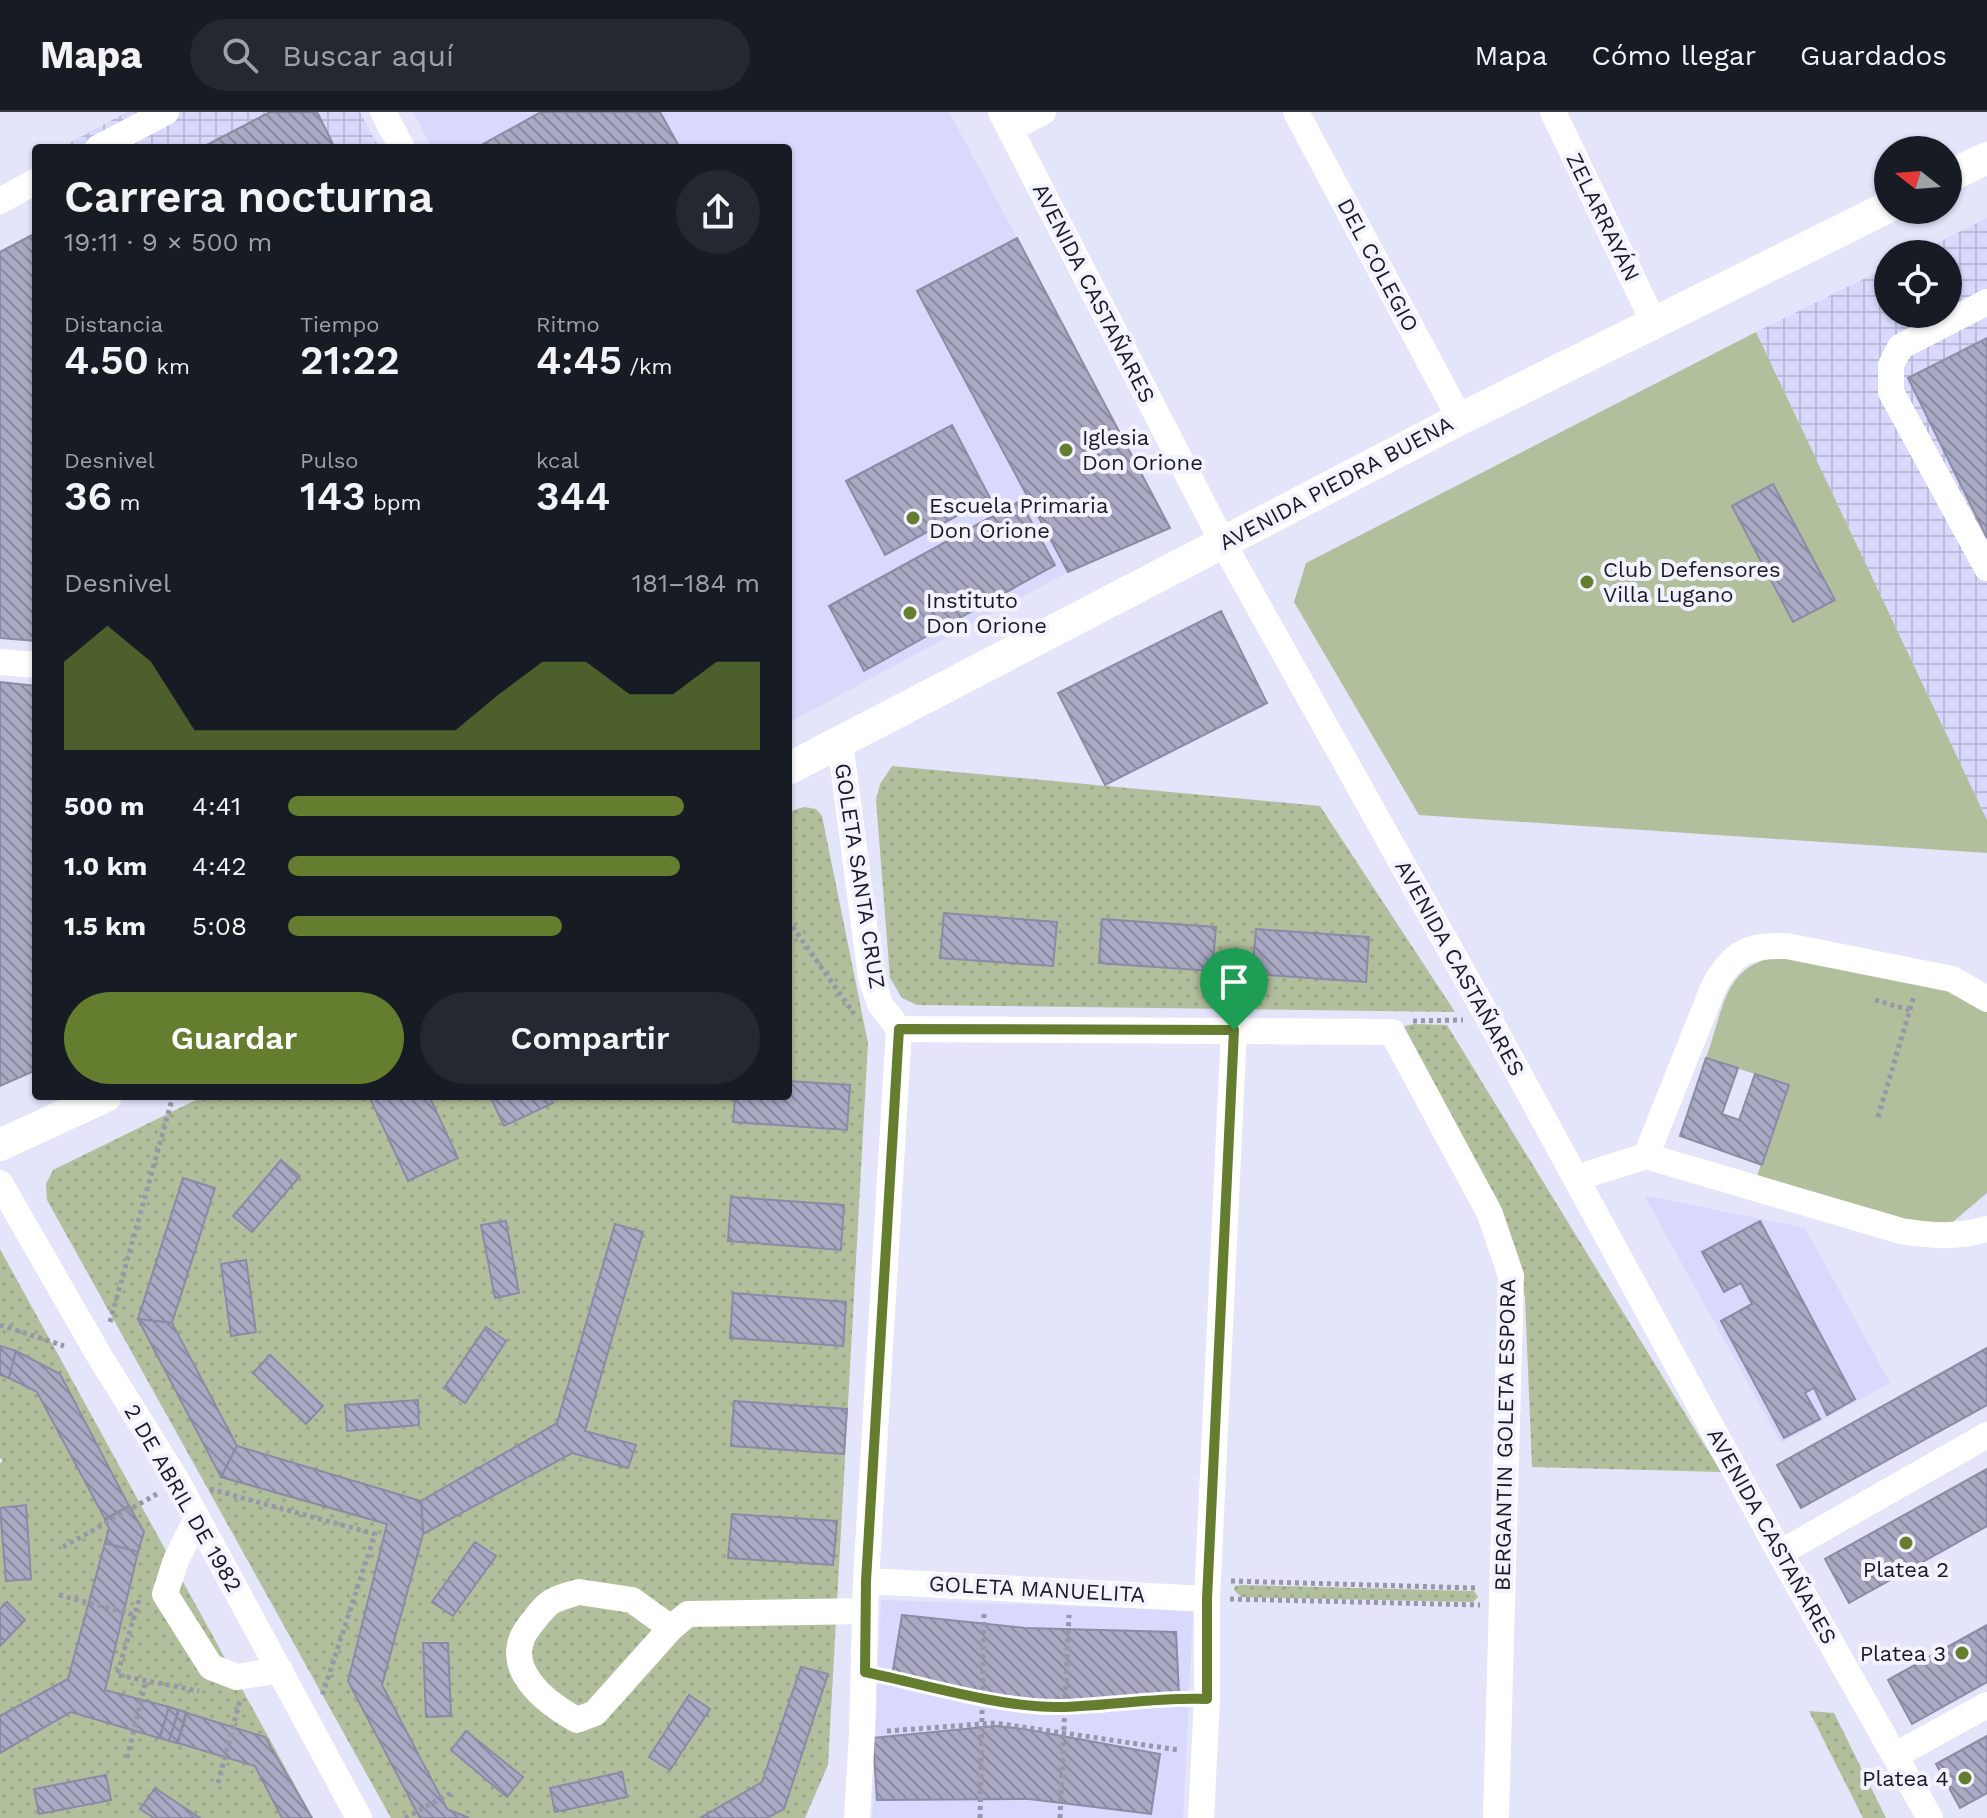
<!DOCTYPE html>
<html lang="es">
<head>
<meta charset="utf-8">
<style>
	:root { --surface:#171b24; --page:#242831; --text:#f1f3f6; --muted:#9ea1a6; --line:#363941; --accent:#657d2f }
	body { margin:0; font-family:"Work Sans",sans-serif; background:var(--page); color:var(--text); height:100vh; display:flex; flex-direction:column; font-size:30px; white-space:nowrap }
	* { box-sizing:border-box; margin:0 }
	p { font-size:26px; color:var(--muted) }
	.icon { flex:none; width:44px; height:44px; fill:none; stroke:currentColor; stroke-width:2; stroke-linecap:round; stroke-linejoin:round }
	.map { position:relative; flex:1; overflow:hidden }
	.drawer { position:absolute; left:32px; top:32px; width:760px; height:956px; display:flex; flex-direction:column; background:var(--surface); border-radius:8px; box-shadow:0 2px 6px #0004 }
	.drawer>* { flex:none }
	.needle { width:52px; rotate:287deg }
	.fabs { position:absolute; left:1874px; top:24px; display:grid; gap:16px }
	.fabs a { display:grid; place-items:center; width:88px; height:88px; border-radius:50%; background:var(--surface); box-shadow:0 2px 6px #0004; font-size:40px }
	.pin { position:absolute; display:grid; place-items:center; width:68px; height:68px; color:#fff; margin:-82px -34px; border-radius:50% 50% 50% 0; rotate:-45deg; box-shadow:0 0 8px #0007 }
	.pin .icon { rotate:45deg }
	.round { display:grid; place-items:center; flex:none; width:84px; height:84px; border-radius:42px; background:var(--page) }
	.headline { display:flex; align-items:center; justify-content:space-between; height:136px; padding:0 32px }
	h1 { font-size:44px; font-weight:600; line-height:60px }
	.stats { display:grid; grid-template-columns:repeat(3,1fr); gap:12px; height:136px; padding:8px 32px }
	.stats div { display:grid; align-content:center }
	.stats b { font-size:40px; font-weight:600 }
	.stats small { font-size:22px; font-weight:400 }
	.stats p { font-size:22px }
	.chart { height:224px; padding:16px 32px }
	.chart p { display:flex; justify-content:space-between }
	.chart svg { width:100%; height:144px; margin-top:8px; fill:var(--accent); opacity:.7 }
	.cta { display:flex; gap:16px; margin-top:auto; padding:16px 32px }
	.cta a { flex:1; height:92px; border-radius:48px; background:var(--accent); color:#fff; font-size:32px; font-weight:600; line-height:92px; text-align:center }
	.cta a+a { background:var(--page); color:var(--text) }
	ul { padding:0 32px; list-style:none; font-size:26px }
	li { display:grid; grid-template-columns:128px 96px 1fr; align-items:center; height:60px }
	li i { height:20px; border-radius:10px; background:var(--accent) }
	header { display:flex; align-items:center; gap:48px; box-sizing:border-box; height:112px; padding:0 40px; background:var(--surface); border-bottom:2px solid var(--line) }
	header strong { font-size:38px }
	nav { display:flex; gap:44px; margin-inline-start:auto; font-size:28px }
	.search { width:560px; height:72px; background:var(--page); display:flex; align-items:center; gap:20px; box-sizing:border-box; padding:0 28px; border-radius:44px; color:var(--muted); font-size:30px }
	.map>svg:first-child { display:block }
	.built { fill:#d8d9fc }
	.industrial { fill:url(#industrial-grid) }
	.grass { fill:url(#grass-dots); fill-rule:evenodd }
	.park { fill:#b2bf9c }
	.building { fill:url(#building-back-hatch); stroke:#8b8ba5; stroke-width:2 }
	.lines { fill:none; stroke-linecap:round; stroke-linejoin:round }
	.path { stroke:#9797a9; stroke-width:5; stroke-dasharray:4 4; stroke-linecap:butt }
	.minor { stroke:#fff; stroke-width:26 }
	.major { stroke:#fff; stroke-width:32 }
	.route-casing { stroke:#fff; stroke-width:16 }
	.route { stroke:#657d2f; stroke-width:10 }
	.poi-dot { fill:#657d2f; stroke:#f2f3fe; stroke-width:3 }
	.labels { text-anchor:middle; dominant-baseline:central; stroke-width:8; stroke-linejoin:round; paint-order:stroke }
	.street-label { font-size:22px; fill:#1a1a24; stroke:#f2f3fe }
	.poi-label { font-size:22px; fill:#1a1a24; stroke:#f2f3fe; text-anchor:start }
</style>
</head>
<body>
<header>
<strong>Mapa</strong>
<div class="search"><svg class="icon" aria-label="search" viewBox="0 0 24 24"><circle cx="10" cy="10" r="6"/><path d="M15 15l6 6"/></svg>Buscar aquí</div>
<nav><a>Mapa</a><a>Cómo llegar</a><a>Guardados</a></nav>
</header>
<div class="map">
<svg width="1987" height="1706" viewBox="0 0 1987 1706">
	<defs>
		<pattern id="industrial-grid" width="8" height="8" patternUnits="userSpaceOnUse" patternTransform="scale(2)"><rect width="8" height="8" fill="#d8d9fc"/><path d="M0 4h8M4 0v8" fill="none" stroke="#b9bad8"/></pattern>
		<pattern id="grass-dots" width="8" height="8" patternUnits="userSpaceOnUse" patternTransform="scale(2)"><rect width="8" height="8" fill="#b2bf9c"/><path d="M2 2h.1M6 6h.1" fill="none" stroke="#98a486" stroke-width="1.8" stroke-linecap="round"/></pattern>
		<pattern id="building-back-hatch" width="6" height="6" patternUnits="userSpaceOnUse" patternTransform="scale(2)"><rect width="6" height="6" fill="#a9a9c4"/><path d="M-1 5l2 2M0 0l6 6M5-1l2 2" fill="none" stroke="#89899f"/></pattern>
	</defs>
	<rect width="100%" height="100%" fill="#e4e4fb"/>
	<g class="built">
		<path d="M 413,0 L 949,0 L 1017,126 L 917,179 L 1068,460 L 788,611 L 788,36 L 432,36 Z"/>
		<path d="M 1644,1083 L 1805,1116 L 1890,1271 L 1781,1331 Z"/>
		<path d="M 881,1488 L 1193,1498 L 1183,1706 L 872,1706 Z"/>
	</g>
	<g class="industrial">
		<path d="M 127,0 L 360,0 L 379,36 L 60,36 Z"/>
		<path d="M 1987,106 L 1987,708 L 1756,220 L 1888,155 L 1888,202 L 1948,202 L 1948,142 L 1915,142 Z"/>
	</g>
	<g class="grass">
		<path d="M 892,654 L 1320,694 L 1455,900 L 917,893 L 902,886 L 890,866 L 876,688 L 880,672 ZM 944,802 L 1056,810 L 1053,854 L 940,846 ZM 1102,807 L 1215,815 L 1212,859 L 1100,851 ZM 1256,817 L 1369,825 L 1366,870 L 1252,861 Z"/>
		<path d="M 804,695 L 816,697 L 822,704 L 868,931 L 828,1653 L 805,1706 L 767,1706 L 784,1696 L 827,1562 L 801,1555 L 762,1670 L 700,1706 L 469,1706 L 447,1697 L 382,1573 L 423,1422 L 572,1341 L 585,1319 L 643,1120 L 615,1112 L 557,1311 L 421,1389 L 237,1334 L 172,1211 L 215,1077 L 183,1066 L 138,1207 L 221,1365 L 387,1412 L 349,1569 L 420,1706 L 391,1706 L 47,1088 L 46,1072 L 53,1058 L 204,984 L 369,984 L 457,1046 L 429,984 L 490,984 L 504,1014 L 553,991 L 550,984 L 735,984 L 847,1018 L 850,973 L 788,969 L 788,700 ZM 280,1048 L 281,1048 L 252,1120 L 233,1103 ZM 731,1085 L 844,1093 L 841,1137 L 728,1129 ZM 506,1109 L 519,1180 L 495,1186 L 481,1114 ZM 246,1148 L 256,1220 L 232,1224 L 221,1152 ZM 733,1182 L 846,1190 L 843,1234 L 730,1226 ZM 485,1216 L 506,1230 L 465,1290 L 445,1276 ZM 270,1243 L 323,1294 L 306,1312 L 253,1261 ZM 418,1288 L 419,1313 L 347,1318 L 345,1293 ZM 734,1290 L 847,1298 L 844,1342 L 731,1334 ZM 732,1402 L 836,1409 L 833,1453 L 728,1445 ZM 475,1430 L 495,1445 L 453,1504 L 433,1489 ZM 423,1531 L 448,1531 L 450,1604 L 426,1605 ZM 689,1583 L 709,1597 L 669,1658 L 649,1644 ZM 466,1619 L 523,1665 L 508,1684 L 451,1638 ZM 622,1661 L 627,1685 L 555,1700 L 551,1675 Z"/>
		<path d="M 1414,912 L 1447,913 L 1721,1360 L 1532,1355 L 1525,1185 L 1498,1102 L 1401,915 Z"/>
		<path d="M 0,1137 L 313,1706 L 265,1625 L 187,1601 L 178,1631 L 255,1654 L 282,1706 L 200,1706 L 155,1676 L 141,1697 L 154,1706 L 0,1706 L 0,1641 L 71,1600 L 159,1626 L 169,1596 L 105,1578 L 138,1440 L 68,1567 L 0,1604 L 0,1352 L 3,1348 L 0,1346 L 0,1263 L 9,1265 L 16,1239 L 0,1234 ZM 17,1239 L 60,1262 L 129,1394 L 105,1407 L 37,1280 L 10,1266 ZM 26,1394 L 31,1466 L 31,1467 L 0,1396 ZM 130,1394 L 143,1420 L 138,1440 L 105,1431 L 109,1416 L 105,1408 ZM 170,1595 L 178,1598 L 169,1629 L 160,1626 ZM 179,1598 L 186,1601 L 176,1631 L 169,1628 ZM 106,1664 L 111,1688 L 39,1702 L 34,1678 Z"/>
		<path d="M 1242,1473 L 1474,1479 L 1478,1485 L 1473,1490 L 1241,1485 L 1234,1478 L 1235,1474 Z"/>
		<path d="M 1809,1599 L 1834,1601 L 1886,1706 L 1863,1706 Z"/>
	</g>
	<g class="park">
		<path d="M 1756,220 L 1987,708 L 1987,741 L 1419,703 L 1294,490 L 1306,451 Z"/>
		<path d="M 1791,843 L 1949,876 L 1987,898 L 1987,1081 L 1948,1114 L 1921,1114 L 1757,1064 L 1788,973 L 1706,946 C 1726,891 1723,848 1791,843 Z"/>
	</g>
	<g class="building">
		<path d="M 270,0 L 317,0 L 335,36 L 201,36 Z"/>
		<path d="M 541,0 L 660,0 L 680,36 L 476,36 Z"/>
		<path d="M 36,121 L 36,529 L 0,526 L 0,140 Z"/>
		<path d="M 1017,126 L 1170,416 L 1068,460 L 917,179 Z"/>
		<path d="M 1987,226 L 1987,426 L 1908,266 Z"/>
		<path d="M 952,313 L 990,386 L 885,443 L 846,369 Z"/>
		<path d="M 1773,372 L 1835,488 L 1793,510 L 1732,394 Z"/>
		<path d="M 1020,389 L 1055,453 L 864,559 L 829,494 Z"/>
		<path d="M 1221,499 L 1267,591 L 1105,673 L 1058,581 Z"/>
		<path d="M 0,570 L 36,574 L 36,958 L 0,974 Z"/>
		<path d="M 944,801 L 1057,810 L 1053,854 L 940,846 Z"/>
		<path d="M 1102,807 L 1216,815 L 1212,859 L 1099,851 Z"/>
		<path d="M 1256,817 L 1369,825 L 1366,870 L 1252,862 Z"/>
		<path d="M 1706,946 L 1738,956 L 1722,1002 L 1739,1008 L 1755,962 L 1789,973 L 1762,1053 L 1680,1024 Z"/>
		<path d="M 788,969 L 850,973 L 847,1018 L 733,1010 L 735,984 L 788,984 Z"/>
		<path d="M 369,984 L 429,984 L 458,1046 L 408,1069 Z"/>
		<path d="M 490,984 L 550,984 L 553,991 L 504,1014 Z"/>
		<path d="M 281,1048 L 300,1064 L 252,1120 L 233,1104 Z"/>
		<path d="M 183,1066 L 215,1076 L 172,1211 L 138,1207 Z"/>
		<path d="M 731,1085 L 844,1093 L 841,1138 L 728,1129 Z"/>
		<path d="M 506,1109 L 519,1181 L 495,1186 L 481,1113 Z"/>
		<path d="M 1760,1109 L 1855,1287 L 1827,1303 L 1814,1276 L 1805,1281 L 1820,1307 L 1784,1326 L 1721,1209 L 1752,1192 L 1741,1171 L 1724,1180 L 1702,1140 Z"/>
		<path d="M 615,1112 L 643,1120 L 585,1319 L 636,1333 L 628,1356 L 572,1341 L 423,1422 L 421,1389 L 557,1311 Z"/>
		<path d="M 246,1148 L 256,1220 L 231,1224 L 221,1152 Z"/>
		<path d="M 733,1181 L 846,1190 L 843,1234 L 730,1226 Z"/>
		<path d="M 138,1207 L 172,1211 L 237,1334 L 221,1365 Z"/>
		<path d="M 486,1215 L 506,1229 L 465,1291 L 444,1276 Z"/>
		<path d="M 0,1234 L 16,1239 L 9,1266 L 0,1263 Z"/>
		<path d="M 1987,1236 L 1987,1293 L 1801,1396 L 1777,1353 Z"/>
		<path d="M 16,1239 L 60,1262 L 129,1394 L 105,1407 L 37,1280 L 9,1266 Z"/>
		<path d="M 270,1243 L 323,1294 L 306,1312 L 253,1261 Z"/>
		<path d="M 418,1288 L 419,1313 L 347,1319 L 345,1293 Z"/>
		<path d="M 734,1289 L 847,1297 L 844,1342 L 731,1334 Z"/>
		<path d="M 237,1334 L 421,1389 L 423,1422 L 382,1573 L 447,1697 L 469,1706 L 420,1706 L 348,1569 L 387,1412 L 221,1365 Z"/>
		<path d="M 1987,1357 L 1987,1414 L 1849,1491 L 1825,1447 Z"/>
		<path d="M 26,1393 L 31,1467 L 6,1469 L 0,1396 Z"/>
		<path d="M 129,1394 L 144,1420 L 138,1440 L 105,1431 L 109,1416 L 105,1408 Z"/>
		<path d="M 732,1402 L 837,1409 L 833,1453 L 728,1446 Z"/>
		<path d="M 475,1430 L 496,1444 L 453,1504 L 432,1490 Z"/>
		<path d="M 105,1431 L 138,1440 L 105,1578 L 169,1595 L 159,1626 L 71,1600 L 0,1641 L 0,1604 L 68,1567 Z"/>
		<path d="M 7,1490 L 25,1508 L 0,1534 L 0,1497 Z"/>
		<path d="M 902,1503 L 1025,1516 L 1176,1520 L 1179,1582 L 1056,1592 L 1027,1590 L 892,1564 Z"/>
		<path d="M 1987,1513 L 1987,1570 L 1912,1612 L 1888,1568 Z"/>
		<path d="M 423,1531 L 448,1531 L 451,1604 L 426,1605 Z"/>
		<path d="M 801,1555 L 828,1562 L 784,1697 L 767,1706 L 700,1706 L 762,1670 Z"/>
		<path d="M 689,1583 L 710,1597 L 670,1658 L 649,1645 Z"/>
		<path d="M 169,1595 L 178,1598 L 169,1629 L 160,1626 Z"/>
		<path d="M 179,1598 L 186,1600 L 177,1631 L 169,1629 Z"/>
		<path d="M 187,1601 L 265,1625 L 312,1706 L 282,1706 L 255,1654 L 178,1631 Z"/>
		<path d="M 995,1614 L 1024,1617 L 1160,1642 L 1151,1702 L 1029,1687 L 877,1688 L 873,1626 Z"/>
		<path d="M 466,1619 L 523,1665 L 507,1685 L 451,1638 Z"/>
		<path d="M 1987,1624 L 1987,1681 L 1960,1696 L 1936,1652 Z"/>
		<path d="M 622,1660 L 627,1685 L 555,1700 L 550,1676 Z"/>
		<path d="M 106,1663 L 111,1688 L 39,1702 L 34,1677 Z"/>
		<path d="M 155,1676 L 200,1706 L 154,1706 L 140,1697 Z"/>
	</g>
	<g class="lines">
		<g class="path">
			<path d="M 788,808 L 854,902"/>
			<path d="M 1875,888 L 1910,898"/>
			<path d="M 1413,909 L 1463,908"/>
			<path d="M 1878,1005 L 1914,884"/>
			<path d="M 110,1210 L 173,984"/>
			<path d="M 0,1213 L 64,1234"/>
			<path d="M 210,1377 L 375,1422 L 322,1584"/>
			<path d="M 63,1435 L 157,1382"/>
			<path d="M 1231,1469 L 1476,1476"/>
			<path d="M 59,1483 L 135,1503"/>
			<path d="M 1230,1487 L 1480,1493"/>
			<path d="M 139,1488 L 117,1563 L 199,1579"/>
			<path d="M 889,1565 L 990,1587 L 1057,1595 L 1184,1586"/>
			<path d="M 887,1619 L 995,1611 L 1179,1638"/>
			<path d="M 127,1646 L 146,1569"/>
			<path d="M 218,1671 L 240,1588"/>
			<path d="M 405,1706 L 451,1681"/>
			<path d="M 980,1706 L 984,1499"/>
			<path d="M 1060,1706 L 1069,1503"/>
		</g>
		<g class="minor">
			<path d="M 383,0 L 402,36"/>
			<path d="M 1001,0 L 1223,431 L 1489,907 L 1780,1441 L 1930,1706"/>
			<path d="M 1296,0 L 1460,307"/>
			<path d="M 1553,0 L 1653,209"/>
			<path d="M 1010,17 L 1043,0"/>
			<path d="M 98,36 L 166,0"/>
			<path d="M 0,89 L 36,69"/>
			<path d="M 1987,190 L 1900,235 L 1891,253 L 1891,280 L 1987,456"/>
			<path d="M 0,550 L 36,553"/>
			<path d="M 840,630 L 871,866 L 880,892 L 899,917 L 866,1469 L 862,1621 L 857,1706"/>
			<path d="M 899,917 L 1392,920 L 1490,1102 L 1511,1164 L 1496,1706"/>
			<path d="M 1646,1044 L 1714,874 C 1734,839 1748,833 1787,834 L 1952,867 L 1987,887"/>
			<path d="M 1576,1066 L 1646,1044 L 1901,1119 C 1932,1124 1957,1126 1987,1117"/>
			<path d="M 0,1071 L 100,1245 L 176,1367 L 359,1706"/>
			<path d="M 197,1406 L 176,1448 L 165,1482 L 211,1555 L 237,1565 L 280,1558"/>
			<path d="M 1780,1441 L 1987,1323"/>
			<path d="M 866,1469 L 1207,1487"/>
			<path d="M 579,1480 L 632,1488 L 671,1516 L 595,1601 L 577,1608 C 543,1589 498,1553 530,1513 C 550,1488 548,1489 579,1480 Z"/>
			<path d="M 671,1516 L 688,1502 L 865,1499"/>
			<path d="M 1896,1643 L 1987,1593"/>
			<path d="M 1201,1706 L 1207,1587 L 1207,1487 L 1234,918"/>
		</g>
		<g class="major">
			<path d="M 1948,65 L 1987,46"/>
			<path d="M 788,657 L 1460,307 L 1888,95"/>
			<path d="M 0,1033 L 106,984"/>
		</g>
	</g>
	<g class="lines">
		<defs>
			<path id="route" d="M 899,917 L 1234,918 L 1207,1487 L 1207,1587 C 1157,1585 1108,1594 1059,1595 C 1002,1596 922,1572 865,1560 L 866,1469 Z"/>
		</defs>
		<use href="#route" class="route-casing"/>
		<use href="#route" class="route"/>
	</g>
	<g class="poi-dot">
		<circle cx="1066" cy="338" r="8"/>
		<circle cx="913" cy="406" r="8"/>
		<circle cx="1587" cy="470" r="8"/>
		<circle cx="910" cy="501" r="8"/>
		<circle cx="1906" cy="1431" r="8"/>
		<circle cx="1962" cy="1541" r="8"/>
		<circle cx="1965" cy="1666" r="8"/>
	</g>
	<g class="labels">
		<g class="street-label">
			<text transform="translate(1603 105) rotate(64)">ZELARRAYÁN</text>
			<text transform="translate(1378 153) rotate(62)">DEL COLEGIO</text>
			<text transform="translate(1094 181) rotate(63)">AVENIDA CASTAÑARES</text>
			<text transform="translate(1336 371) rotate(-28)">AVENIDA PIEDRA BUENA</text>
			<text transform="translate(860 764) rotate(81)">GOLETA SANTA CRUZ</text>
			<text transform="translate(1460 856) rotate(61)">AVENIDA CASTAÑARES</text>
			<text transform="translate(1505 1323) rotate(-89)">BERGANTIN GOLETA ESPORA</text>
			<text transform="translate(183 1386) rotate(60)">2 DE ABRIL DE 1982</text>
			<text transform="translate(1772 1424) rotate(61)">AVENIDA CASTAÑARES</text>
			<text transform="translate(1037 1477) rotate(3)">GOLETA MANUELITA</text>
		</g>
		<g class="poi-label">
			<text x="1082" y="325">Iglesia<tspan x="1082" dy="25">Don Orione</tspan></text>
			<text x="929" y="393">Escuela Primaria<tspan x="929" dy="25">Don Orione</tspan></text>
			<text x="1603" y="457">Club Defensores<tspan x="1603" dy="25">Villa Lugano</tspan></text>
			<text x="926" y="488">Instituto<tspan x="926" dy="25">Don Orione</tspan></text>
			<text x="1906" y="1457" text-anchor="middle">Platea 2</text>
			<text x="1946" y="1541" text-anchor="end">Platea 3</text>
			<text x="1949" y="1666" text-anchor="end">Platea 4</text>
		</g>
	</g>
</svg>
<div class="fabs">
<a><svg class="needle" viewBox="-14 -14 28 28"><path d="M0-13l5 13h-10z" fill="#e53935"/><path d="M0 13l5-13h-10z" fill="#9ea1a6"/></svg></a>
<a><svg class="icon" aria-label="locate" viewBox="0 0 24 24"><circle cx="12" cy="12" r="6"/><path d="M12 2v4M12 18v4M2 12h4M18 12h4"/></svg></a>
</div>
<div class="pin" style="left:1234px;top:918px;background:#1e9e55"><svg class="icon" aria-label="arrive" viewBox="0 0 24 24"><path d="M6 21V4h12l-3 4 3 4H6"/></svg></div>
<section class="drawer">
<div class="headline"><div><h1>Carrera nocturna</h1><p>19:11 · 9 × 500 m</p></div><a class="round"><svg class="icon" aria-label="share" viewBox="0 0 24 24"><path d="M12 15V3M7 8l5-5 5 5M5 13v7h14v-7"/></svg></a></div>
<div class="stats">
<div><p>Distancia</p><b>4.50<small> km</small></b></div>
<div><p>Tiempo</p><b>21:22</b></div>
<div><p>Ritmo</p><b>4:45<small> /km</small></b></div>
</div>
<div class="stats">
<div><p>Desnivel</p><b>36<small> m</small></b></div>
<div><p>Pulso</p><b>143<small> bpm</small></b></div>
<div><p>kcal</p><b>344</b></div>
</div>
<div class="chart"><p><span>Desnivel</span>181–184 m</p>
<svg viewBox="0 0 160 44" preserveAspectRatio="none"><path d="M0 44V17L10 6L20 17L30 38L40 38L50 38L60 38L70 38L80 38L90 38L100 27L110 17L120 17L130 27L140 27L150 17L160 17V44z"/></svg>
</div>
<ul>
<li><b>500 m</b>4:41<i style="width:84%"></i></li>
<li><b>1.0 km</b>4:42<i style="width:83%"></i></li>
<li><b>1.5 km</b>5:08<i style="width:58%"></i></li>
</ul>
<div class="cta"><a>Guardar</a><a>Compartir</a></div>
</section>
</div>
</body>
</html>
